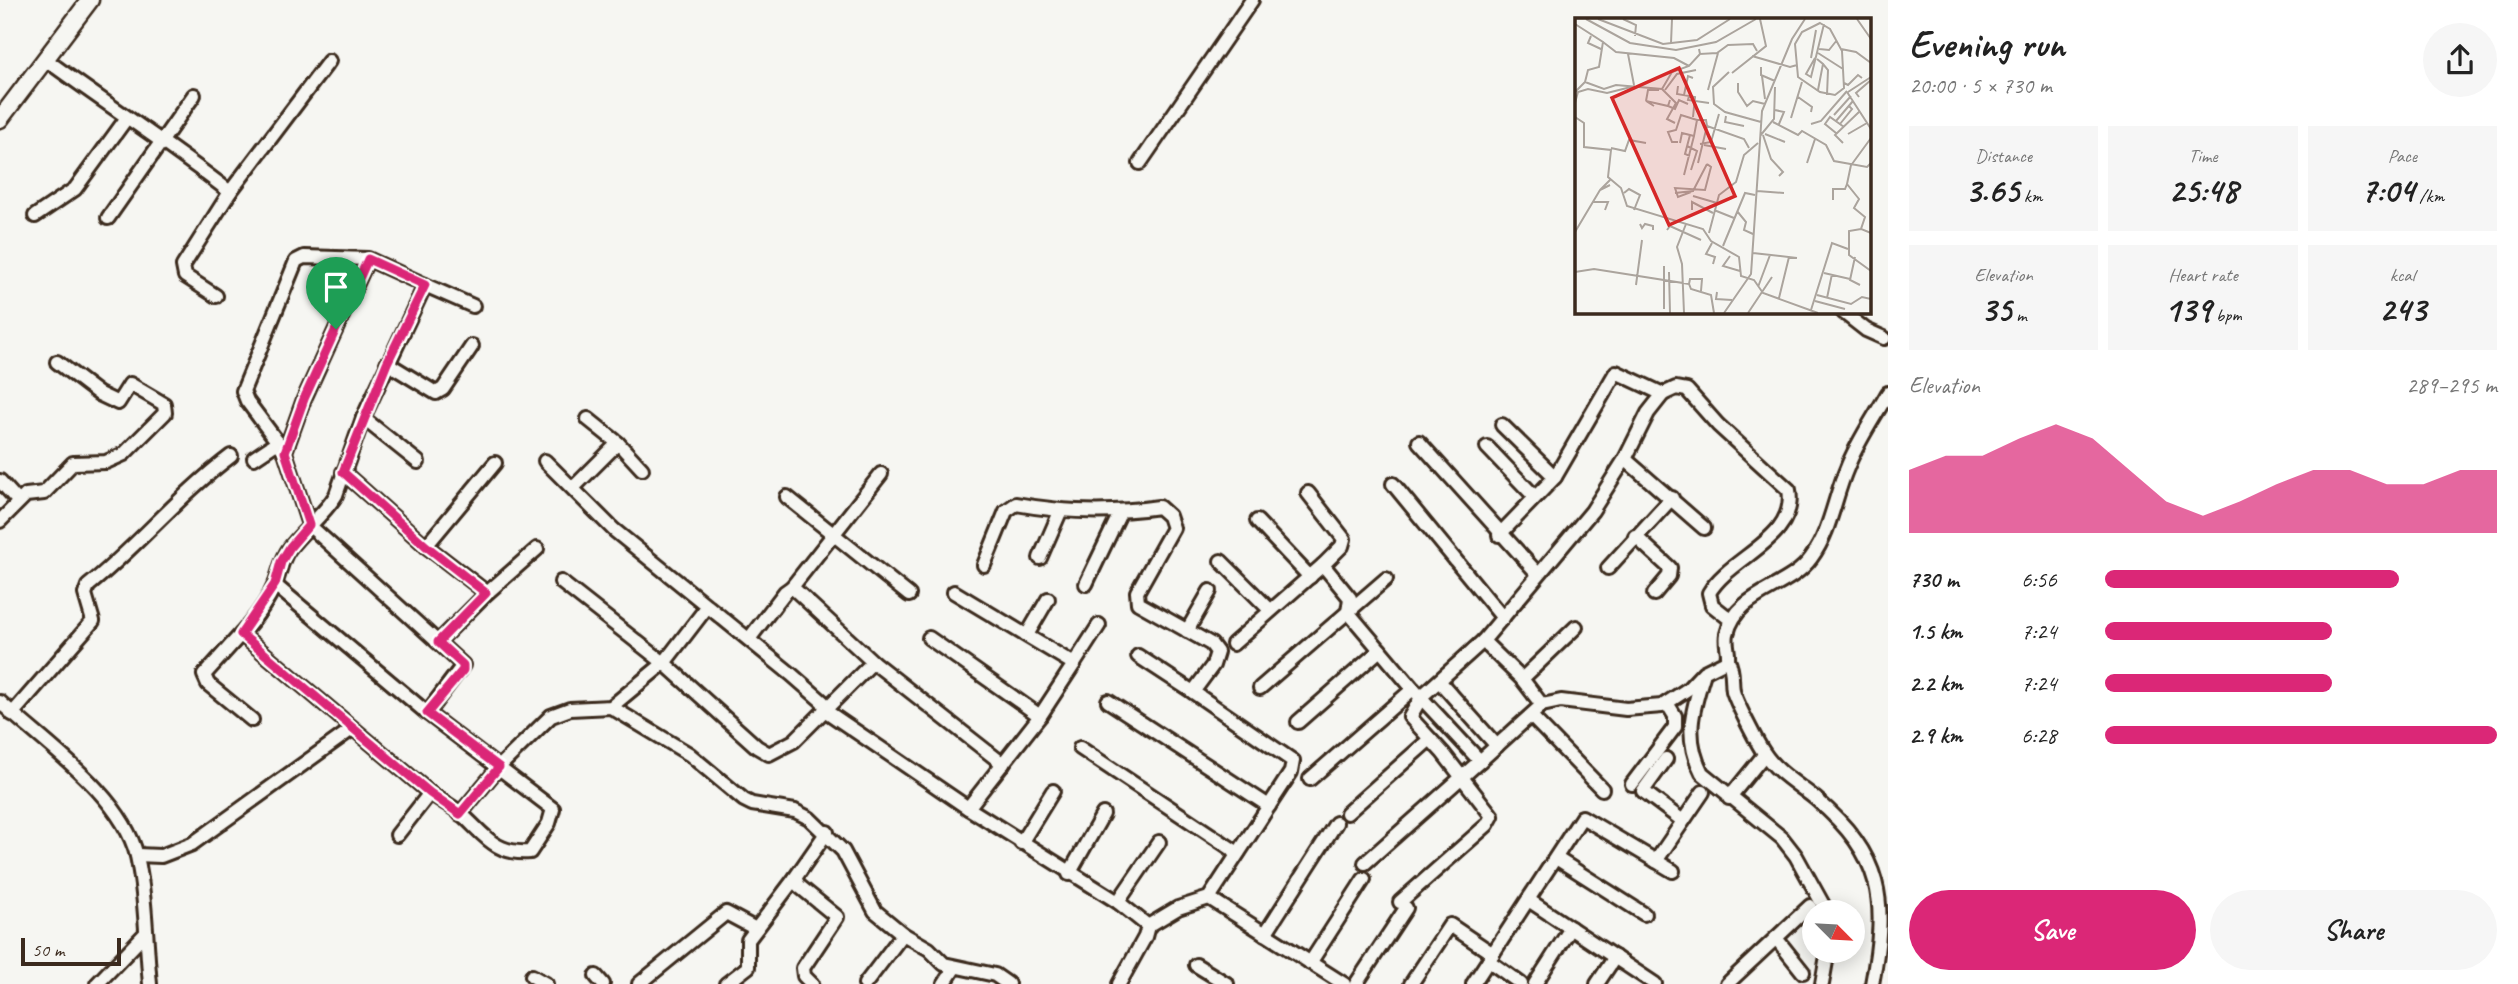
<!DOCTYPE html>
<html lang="en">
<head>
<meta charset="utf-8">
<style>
	:root { --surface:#fff; --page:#f6f6f6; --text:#222; --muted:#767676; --accent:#db2777 }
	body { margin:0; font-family:Caveat,sans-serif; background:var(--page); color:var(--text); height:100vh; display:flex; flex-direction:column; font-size:26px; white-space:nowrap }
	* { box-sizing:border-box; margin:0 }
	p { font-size:23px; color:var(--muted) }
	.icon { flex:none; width:38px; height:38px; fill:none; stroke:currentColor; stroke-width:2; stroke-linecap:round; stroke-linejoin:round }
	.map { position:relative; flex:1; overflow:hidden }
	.sheet { display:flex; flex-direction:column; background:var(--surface); width:630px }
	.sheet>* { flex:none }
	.needle { width:46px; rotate:114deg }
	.tools { position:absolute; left:1802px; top:900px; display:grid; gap:14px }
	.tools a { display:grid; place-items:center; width:63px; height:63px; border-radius:50%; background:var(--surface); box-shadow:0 4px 18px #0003; font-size:35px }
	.scale { position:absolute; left:21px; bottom:18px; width:100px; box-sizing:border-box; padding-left:7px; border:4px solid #3b2a1e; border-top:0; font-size:19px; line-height:24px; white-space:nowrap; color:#3b2a1e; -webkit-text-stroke:5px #f6f6f2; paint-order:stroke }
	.pin { position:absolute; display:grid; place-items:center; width:60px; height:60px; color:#fff; margin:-72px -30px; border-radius:50% 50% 50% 0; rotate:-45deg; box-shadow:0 0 7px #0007 }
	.pin .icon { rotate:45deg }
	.round { display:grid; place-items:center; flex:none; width:74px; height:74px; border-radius:37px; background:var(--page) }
	.headline { display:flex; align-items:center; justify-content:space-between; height:119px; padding:0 21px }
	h1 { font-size:38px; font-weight:800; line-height:52px }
	.figures { display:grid; grid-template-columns:repeat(3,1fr); gap:10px; height:119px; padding:7px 21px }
	.figures div { display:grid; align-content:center; border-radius:0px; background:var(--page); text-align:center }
	.figures b { font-size:35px; font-weight:800 }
	.figures small { font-size:19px; font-weight:400 }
	.figures p { font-size:19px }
	.chart { height:196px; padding:14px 21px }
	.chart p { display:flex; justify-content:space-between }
	.chart svg { width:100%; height:126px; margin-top:7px; fill:var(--accent); opacity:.7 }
	.cta { display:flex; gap:14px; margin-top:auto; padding:14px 21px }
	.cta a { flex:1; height:80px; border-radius:42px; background:var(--accent); color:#fff; font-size:28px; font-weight:800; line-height:80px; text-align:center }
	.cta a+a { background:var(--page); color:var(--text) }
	ul { padding:0 21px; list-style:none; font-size:23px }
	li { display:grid; grid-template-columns:112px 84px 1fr; align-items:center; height:52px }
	li i { height:18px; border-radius:9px; background:var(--accent) }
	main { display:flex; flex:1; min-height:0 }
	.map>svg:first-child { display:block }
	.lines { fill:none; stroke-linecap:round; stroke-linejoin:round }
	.minor-casing { stroke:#3b2a1e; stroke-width:18 }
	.tertiary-casing { stroke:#3b2a1e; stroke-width:21 }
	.minor { stroke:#f6f6f2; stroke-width:12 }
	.tertiary { stroke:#f6f6f2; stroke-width:16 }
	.route-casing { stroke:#fff; stroke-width:14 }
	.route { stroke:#db2777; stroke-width:9 }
	.inset-road { fill:none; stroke:#aba49d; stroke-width:2 }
	.view { fill:#d62828; fill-opacity:0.15; stroke:#d62828; stroke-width:3.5 }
	.inset-edge { fill:none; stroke:#3b2a1e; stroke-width:3.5 }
</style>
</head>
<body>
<main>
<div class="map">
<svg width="1888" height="984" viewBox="0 0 1888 984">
	<rect width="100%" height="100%" fill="#f6f6f2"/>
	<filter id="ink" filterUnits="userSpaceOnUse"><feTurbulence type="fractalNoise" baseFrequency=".0143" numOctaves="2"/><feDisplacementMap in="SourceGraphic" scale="14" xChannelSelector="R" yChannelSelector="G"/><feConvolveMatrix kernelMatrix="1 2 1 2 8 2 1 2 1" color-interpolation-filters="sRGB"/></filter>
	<g filter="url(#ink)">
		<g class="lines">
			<defs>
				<g id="minor">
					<path d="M 45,59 C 106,104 170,145 230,192"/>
					<path d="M 1140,163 L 1252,0"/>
					<path d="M 35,216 L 75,189 L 126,119"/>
					<path d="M 108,218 L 194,95"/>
					<path d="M 425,285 L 473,306"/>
					<path d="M 216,296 L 185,276 L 183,266 L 230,192 L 329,61"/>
					<path d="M 1843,312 L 1866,330 L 1884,338"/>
					<path d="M 387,363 L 436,393 L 443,389 L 472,346"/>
					<path d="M 1663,394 L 1676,388 L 1687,390 L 1718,425 L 1789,490 C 1798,539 1729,557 1709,593 L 1712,605 L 1731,620"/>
					<path d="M 363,418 L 418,462"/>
					<path d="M 588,419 L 618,443 L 642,469"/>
					<path d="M 1419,442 L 1538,574"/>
					<path d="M 1487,447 L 1535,497"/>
					<path d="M 285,452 L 247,401 L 243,391 L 296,261 L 304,257 L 368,259 L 425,285 L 363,418 L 336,495 C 324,515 303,530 289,549 C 281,560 280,572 275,584 C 268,601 253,621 241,634 L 430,793 C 440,800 450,805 459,812 C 483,832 493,855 530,852 L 549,823 L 553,809 L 427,713 L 463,665 L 309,525 L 285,452 L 304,399 L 368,259"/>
					<path d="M 254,458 L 278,442"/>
					<path d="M 1625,459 L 1704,528"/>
					<path d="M 545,461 L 614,530 L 791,674 L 823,702 L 826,711 L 968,808"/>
					<path d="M 343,472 L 426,546 L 487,593"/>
					<path d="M 0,481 L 18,501"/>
					<path d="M 1393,484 L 1503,618"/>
					<path d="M 574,487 L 618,443"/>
					<path d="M 1308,493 L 1344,539 L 1342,546 L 1323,565"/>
					<path d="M 787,497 L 909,595"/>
					<path d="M 0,521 L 26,495 L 44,493 L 73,463 L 106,462 L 124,454 L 165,413 L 164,404 L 130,384 L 118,403 L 99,394 L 57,362"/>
					<path d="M 1257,521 L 1310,577"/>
					<path d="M 1499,535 L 1555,477 L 1502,425"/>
					<path d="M 1635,536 L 1670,568 L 1669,576 L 1654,594"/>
					<path d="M 426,546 L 495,463"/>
					<path d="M 1040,558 L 1060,512"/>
					<path d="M 1221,561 L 1270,610"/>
					<path d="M 984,565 L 1006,511 L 1016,504 C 1065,513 1110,514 1159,507 L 1169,516 L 1173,528 L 1137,592 L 1138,603 L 1211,644 L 1217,652 L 1213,665 L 1193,692 L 1293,761 L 1291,772 L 1209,898 L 1178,908 L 1148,926"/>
					<path d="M 1608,568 L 1672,498"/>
					<path d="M 561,582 L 664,663 L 757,747 L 769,754 L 794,741 L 873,662"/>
					<path d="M 1086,584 L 1120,513"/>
					<path d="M 275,585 L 427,713"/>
					<path d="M 792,587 L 881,474"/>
					<path d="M 954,592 L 1074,664 L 1040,716 L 968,808 L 1118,902 L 1148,926 L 1145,937 L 1119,984"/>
					<path d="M 1187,631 L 1210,591"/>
					<path d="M 241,634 L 204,675 L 208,684 L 252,720"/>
					<path d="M 1027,635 L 1048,599"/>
					<path d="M 929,638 L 1040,716"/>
					<path d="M 749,639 L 785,592 L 792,587 L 873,662 L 1003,764"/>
					<path d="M 438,642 L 487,593 L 537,549"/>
					<path d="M 1233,644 L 1323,565 L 1350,598 L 1348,612 L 1413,689 L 1480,761 L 1542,705 L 1561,701 L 1626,709 L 1662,706 L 1688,689 L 1704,672 L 1728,660 C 1729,651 1725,643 1727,634 C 1737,591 1788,590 1811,558 C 1831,531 1834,498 1847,468 C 1857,442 1874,418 1888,393"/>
					<path d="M 1138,656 L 1193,692"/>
					<path d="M 1728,660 C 1734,672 1731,679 1733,691 C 1736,702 1757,743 1764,753 C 1776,772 1799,785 1816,799 C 1883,856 1888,900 1872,984"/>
					<path d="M 1074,664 L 1099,625"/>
					<path d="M 1703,676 C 1692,711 1684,738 1702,773 L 1782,838 L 1796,856 L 1827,912"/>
					<path d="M 1522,679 L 1576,627"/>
					<path d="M 1440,682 L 1497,746"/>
					<path d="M 1260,688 L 1386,579"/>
					<path d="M 1108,701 L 1269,806"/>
					<path d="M 0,702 C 45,744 122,795 137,856 C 146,897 146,943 150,984"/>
					<path d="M 1542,705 L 1522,679 L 1483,641 L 1592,511 L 1625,459 L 1648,413 L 1663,394 L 1616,372 L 1555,477"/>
					<path d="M 611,707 L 689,754 L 744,800 L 752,804 L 795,811 L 809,818 L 843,851 L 875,911 L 903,934 L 929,949 L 944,964 L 995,975 L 1008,984"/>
					<path d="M 12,714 L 93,621 L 85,594 L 88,586 C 138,546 179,495 231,456"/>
					<path d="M 1531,716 L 1602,789"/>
					<path d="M 1298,722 L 1380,650"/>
					<path d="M 1080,748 L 1238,853"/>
					<path d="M 1666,759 L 1643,791 L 1683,821"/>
					<path d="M 1310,779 L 1413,689"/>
					<path d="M 1632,784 L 1675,727 L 1675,716 L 1667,703"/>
					<path d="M 1729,798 L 1764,755"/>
					<path d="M 1347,813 L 1430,739"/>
					<path d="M 460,814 L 499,767 L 551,716 L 570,709 L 611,707 L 664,663 L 707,607"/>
					<path d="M 397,835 L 430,793"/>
					<path d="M 1021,843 L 1053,791"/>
					<path d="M 137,855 L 161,856 L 192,844 L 352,729"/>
					<path d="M 1556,858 L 1644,914"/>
					<path d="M 1656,861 L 1703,792"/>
					<path d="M 1365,863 L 1480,761"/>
					<path d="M 1069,874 L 1103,814"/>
					<path d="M 1209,898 L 1344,984"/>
					<path d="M 1530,901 L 1655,984"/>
					<path d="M 1118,902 L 1159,842"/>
					<path d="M 1400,902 L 1487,825 L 1492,816 L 1443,753 L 1410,717 L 1422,696 L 1483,641"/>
					<path d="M 1265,934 L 1336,823"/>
					<path d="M 1776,938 L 1803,972"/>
					<path d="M 1489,961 L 1521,984"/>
					<path d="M 1310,963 L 1364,879"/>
					<path d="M 1196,965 L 1227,984"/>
					<path d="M 532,976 L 546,984"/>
					<path d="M 596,976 L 603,984"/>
					<path d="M 97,984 L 145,934"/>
					<path d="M 639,984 L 726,913 L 756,929"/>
					<path d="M 726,984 L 748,967 L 748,940 L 795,878"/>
					<path d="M 812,984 L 804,976 L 803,968 L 837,917 L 799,886 L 795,878 L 827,832"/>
					<path d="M 865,984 L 903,934"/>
					<path d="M 944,984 L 955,967"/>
					<path d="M 1356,984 L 1406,908"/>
					<path d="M 1411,984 L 1450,925 L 1493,954"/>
					<path d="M 1473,984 L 1582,817 L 1673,871"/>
					<path d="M 1535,984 L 1571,928"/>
					<path d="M 1597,984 L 1615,957"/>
					<path d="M 1727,984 L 1810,906"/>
					<path d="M 1822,984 L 1828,950"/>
				</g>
				<path id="tertiary" d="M 0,119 L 90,0"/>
			</defs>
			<use href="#minor" class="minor-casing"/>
			<use href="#tertiary" class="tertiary-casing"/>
			<use href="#minor" class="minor"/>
			<use href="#tertiary" class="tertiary"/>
		</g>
	</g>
	<g class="lines" filter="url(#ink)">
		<defs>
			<path id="route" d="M 368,259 L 425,285 L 387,363 L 343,472 L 426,546 L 486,593 L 438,642 L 463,665 L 463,670 L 427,713 L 499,767 L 460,814 L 430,793 L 241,634 L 275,584 L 281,562 L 290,547 L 309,525 L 285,452 L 304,399 Z"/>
		</defs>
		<use href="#route" class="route-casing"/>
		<use href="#route" class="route"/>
	</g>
	<g transform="translate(1575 18)">
		<rect width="296" height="296" fill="#f6f6f2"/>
		<path class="inset-road" d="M 11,1 L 55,25 L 101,32 L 141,24 L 181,1M 23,1 L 88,26 L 122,22 L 155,1M 48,1 L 61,7 L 60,18M 282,1 L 296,21M 245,5 L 255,11 L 267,33 L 269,70 L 260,77 L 245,74 L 223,59 L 220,26 L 227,14 ZM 0,6 L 28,24 L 24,49 L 13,52 L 10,64M 16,18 L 13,25 L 26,31M 28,24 L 41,34 L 99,40 L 114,48M 96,25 L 97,1M 124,31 L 125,36 L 142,35 L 153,27 L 178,26 L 182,33M 244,31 L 254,32 L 262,22M 266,31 L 281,34 L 296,45M 243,35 L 268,51M 53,36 L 59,67M 177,38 L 215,49 L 222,47M 236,40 L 241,12M 240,40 L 231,56 L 236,59 L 249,6M 242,41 L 248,46 L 243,72M 248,46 L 253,52 L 252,77M 186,49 L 186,57 L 200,63M 154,54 L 138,69 L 139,86 L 150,94 L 186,104M 157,55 L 191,28 L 185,1M 187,58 L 190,81M 163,65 L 163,74 L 172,88 L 178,83 L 190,86M 269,65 L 273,67 L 283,57 L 287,60M 103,68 L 102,76 L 120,79 L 118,99M 87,71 L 97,54 L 114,48 L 125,36M 90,72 L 102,56 L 121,52M 133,72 L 143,35M 0,74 L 10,64 L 29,71 L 41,67 L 87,71 L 101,85 L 92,101 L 100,105M 272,74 L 296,111M 273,74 L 296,59M 109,77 L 113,58 L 118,60M 114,78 L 113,82 L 134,85M 223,79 L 237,89 L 236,94M 284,79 L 281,75 L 296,62M 71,83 L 73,72 L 84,72M 0,85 L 3,74 L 13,71 L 32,75 L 60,68M 79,88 L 71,83 L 93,88 L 95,82M 93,88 L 100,91 L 104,82 L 113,86M 200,92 L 209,94 L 204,106M 259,97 L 276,78M 151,98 L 150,104 L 169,108M 0,99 L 9,105 L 9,129 L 36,132 L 33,159 L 46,170 L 52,188 L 128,211 L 136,223 L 164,239 L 166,258 L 179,262 L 188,275 L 243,295M 216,100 L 227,64M 261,103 L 278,83M 198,104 L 223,117 L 227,113 L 251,127 L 259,143 L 292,149 L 296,145M 236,106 L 246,103 L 272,73M 265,106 L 277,91 L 274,88M 261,115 L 250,106 L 255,99 L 269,109M 190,116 L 210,124M 273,116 L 292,105M 188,117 L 196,141 L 208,154 L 204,158M 185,118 L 199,101 L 200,69M 103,124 L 97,124 L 93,114 L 101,112 L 106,97 L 122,102M 105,125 L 107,115 L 119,118 L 122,102 L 131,102 L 132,108 L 169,121 L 174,130M 268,125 L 260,117 L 285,93M 125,126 L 136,124 L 144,96M 129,127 L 151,131M 112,128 L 122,133 L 116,152M 36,130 L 50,133 L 54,122 L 71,125M 115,138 L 110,136 L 115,117M 123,145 L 132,108M 232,145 L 240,121M 277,146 L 296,120M 276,147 L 272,166 L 284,181 L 279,190 L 290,199 L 286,211 L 296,215M 109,157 L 119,118M 35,167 L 25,172 L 35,162M 182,173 L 209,175M 116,174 L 103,179 L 100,170 L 130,172 L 136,149 L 132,146M 49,175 L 54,171 L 65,177 L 59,192M 100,175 L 118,173 L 132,146M 118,178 L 142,185M 258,182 L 258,171 L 270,171 L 272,166M 18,184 L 33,184 L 30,192M 117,192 L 117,184 L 138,195M 139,192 L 159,200M 162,193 L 171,204 L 169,212 L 178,216M 65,206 L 67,210 L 70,206 L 78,208 L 78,212M 286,211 L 274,213 L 274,237 L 296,253M 92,212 L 95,208 L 126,222M 0,214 L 25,172M 134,215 L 144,177 L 161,164 L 169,137 L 183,125M 137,225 L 131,236 L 140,239 L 138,246M 148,228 L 170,175 L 180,177M 178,235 L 222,240M 155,238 L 148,248 L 165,253M 280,239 L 275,262 L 285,267M 89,248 L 89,291M 0,254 L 19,251 L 114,266 L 116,271 L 136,277 L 139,295M 94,254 L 95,295M 249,255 L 275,261M 114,266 L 115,261 L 127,261 L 126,273M 61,267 L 67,222M 183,269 L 195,237M 142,274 L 141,281 L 157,282M 242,277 L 276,286 L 287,279 L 296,281M 204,280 L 214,239M 252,280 L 257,256M 240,283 L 270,291M 236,292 L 257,225 L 273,231M 109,295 L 107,246 L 102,229 L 111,206M 149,295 L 176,256 L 187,93 L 217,21 L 230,1M 173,295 L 197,259"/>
		<path class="view" d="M 104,50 L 160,178 L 94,207 L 37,80 Z"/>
		<rect width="296" height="296" class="inset-edge"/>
	</g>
</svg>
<div class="tools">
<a><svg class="needle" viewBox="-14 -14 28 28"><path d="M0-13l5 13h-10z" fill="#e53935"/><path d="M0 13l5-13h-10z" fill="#767676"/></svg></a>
</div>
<div class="scale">50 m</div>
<div class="pin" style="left:336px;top:329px;background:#1e9e55"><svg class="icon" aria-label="arrive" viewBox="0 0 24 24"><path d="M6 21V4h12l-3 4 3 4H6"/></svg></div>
</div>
<section class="sheet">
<div class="headline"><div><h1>Evening run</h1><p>20:00 · 5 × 730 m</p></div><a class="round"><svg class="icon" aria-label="share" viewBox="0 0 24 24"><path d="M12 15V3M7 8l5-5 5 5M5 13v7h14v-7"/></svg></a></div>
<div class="figures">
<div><p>Distance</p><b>3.65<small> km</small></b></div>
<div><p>Time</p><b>25:48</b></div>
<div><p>Pace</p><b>7:04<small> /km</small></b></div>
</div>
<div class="figures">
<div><p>Elevation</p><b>35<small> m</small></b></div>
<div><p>Heart rate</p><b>139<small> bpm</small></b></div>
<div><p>kcal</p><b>243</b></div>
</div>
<div class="chart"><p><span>Elevation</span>289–295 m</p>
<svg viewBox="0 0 160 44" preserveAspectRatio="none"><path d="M0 44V22L10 17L20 17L30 11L40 6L50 11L60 22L70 33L80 38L90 33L100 27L110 22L120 22L130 27L140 27L150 22L160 22V44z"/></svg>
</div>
<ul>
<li><b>730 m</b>6:56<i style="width:75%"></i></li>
<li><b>1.5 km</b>7:24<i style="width:58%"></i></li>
<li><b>2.2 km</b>7:24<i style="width:58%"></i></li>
<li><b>2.9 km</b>6:28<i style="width:100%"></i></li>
</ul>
<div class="cta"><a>Save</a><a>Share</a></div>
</section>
</main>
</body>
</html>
